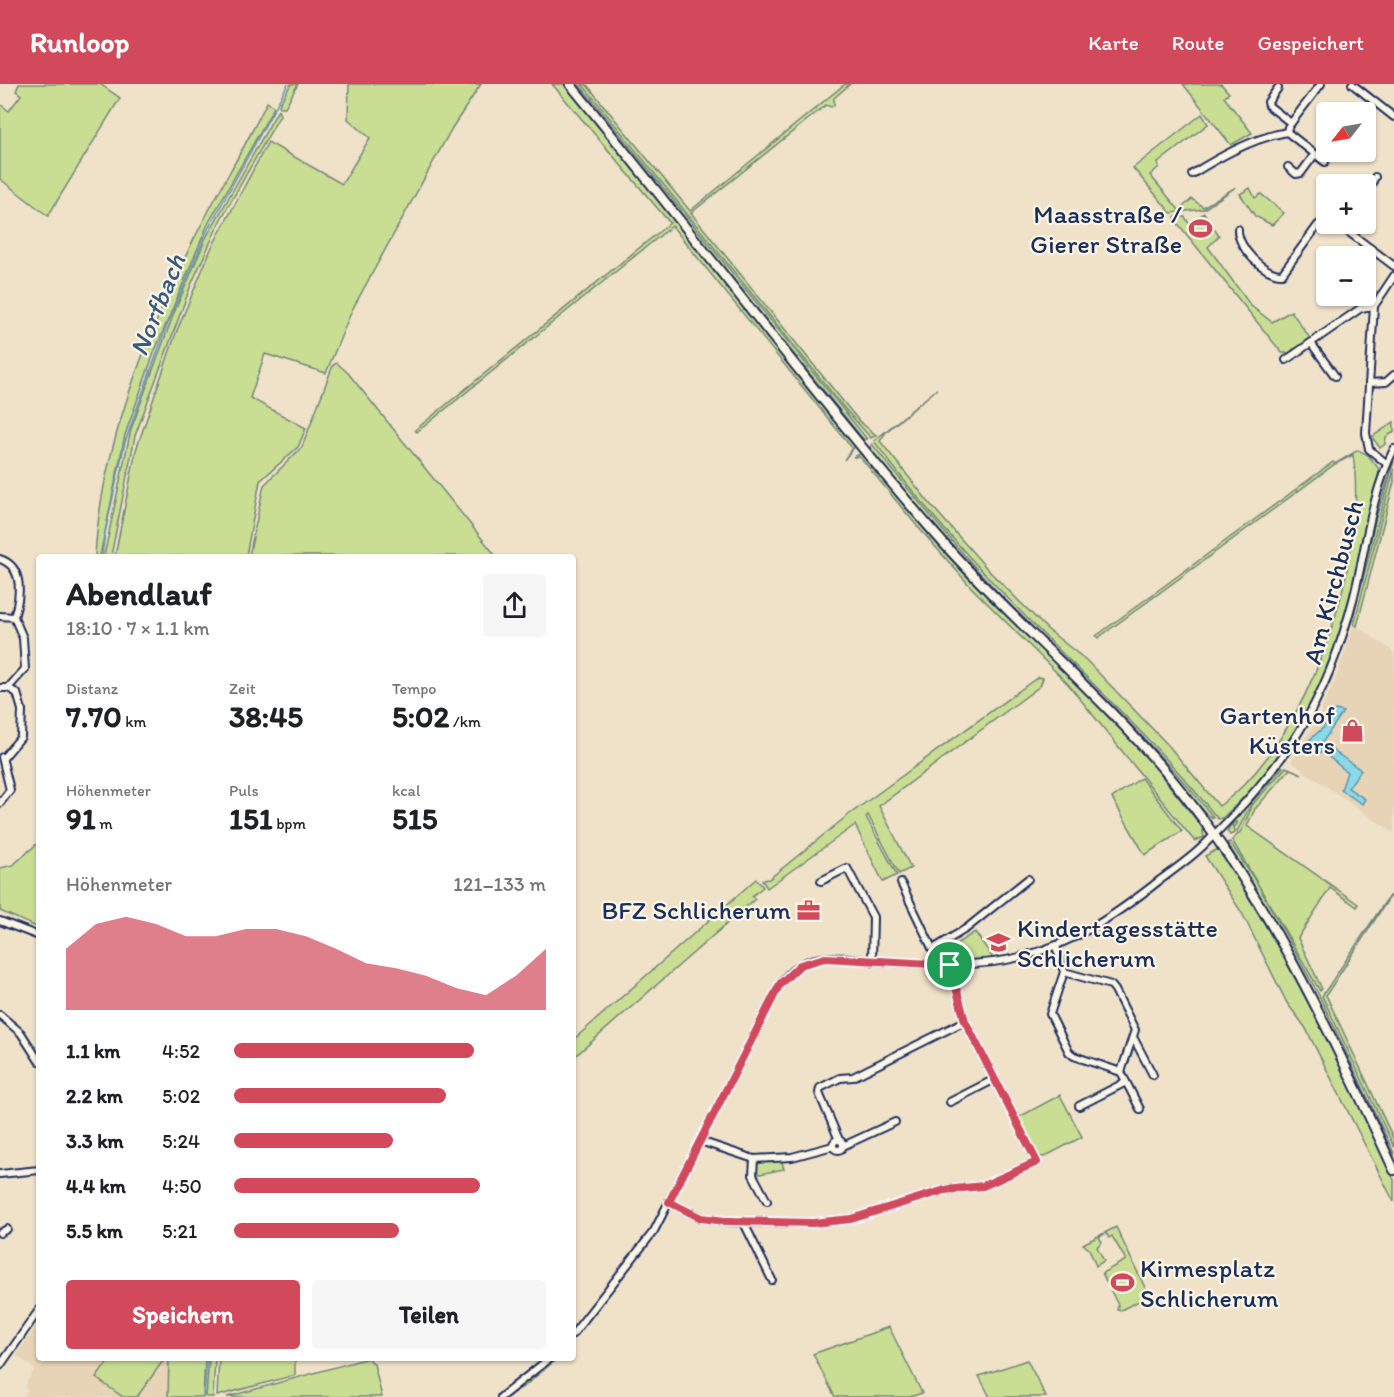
<!DOCTYPE html>
<html lang="de">
<head>
<meta charset="utf-8">
<style>
	:root { --surface:#fff; --page:#f6f6f6; --text:#202124; --muted:#757577; --accent:#d1495b }
	body { margin:0; font-family:Itim,sans-serif; background:var(--page); color:var(--text); height:100vh; display:flex; flex-direction:column; font-size:22px; white-space:nowrap }
	* { box-sizing:border-box; margin:0 }
	p { font-size:20px; color:var(--muted) }
	.icon { flex:none; width:33px; height:33px; fill:none; stroke:currentColor; stroke-width:2; stroke-linecap:round; stroke-linejoin:round }
	.map { position:relative; flex:1; overflow:hidden }
	.details { position:absolute; left:36px; top:470px; width:540px; height:807px; display:flex; flex-direction:column; background:var(--surface); border-radius:6px; box-shadow:0 2px 4px #0004 }
	.details>* { flex:none }
	.needle { width:39px; rotate:239deg }
	.tools { position:absolute; left:1316px; top:18px; display:grid; gap:12px }
	.tools a { display:grid; place-items:center; width:60px; height:60px; border-radius:6px; background:var(--surface); box-shadow:0 2px 4px #0004; font-size:30px }
	.pin { position:absolute; display:grid; place-items:center; width:51px; height:51px; color:#fff; margin:-26px; border:3px solid #fff; border-radius:50%; box-shadow:0 2px 6px #0007 }
	.round { display:grid; place-items:center; flex:none; width:63px; height:63px; border-radius:6px; background:var(--page) }
	.overview { display:flex; align-items:center; justify-content:space-between; height:102px; padding:0 30px }
	h1 { font-size:33px; font-weight:700; line-height:45px }
	.figures { display:grid; grid-template-columns:repeat(3,1fr); gap:9px; height:102px; padding:6px 30px }
	.figures div { display:grid; align-content:center }
	.figures b { font-size:30px; font-weight:700 }
	.figures small { font-size:16px; font-weight:400 }
	.figures p { font-size:16px }
	.chart { height:168px; padding:12px 30px }
	.chart p { display:flex; justify-content:space-between }
	.chart svg { width:100%; height:108px; margin-top:6px; fill:var(--accent); opacity:.7 }
	.action { display:flex; gap:12px; margin-top:auto; padding:12px 30px }
	.action a { flex:1; height:69px; border-radius:6px; background:var(--accent); color:#fff; font-size:24px; font-weight:700; line-height:69px; text-align:center }
	.action a+a { background:var(--page); color:var(--text) }
	ul { padding:0 30px; list-style:none; font-size:20px }
	li { display:grid; grid-template-columns:96px 72px 1fr; align-items:center; height:45px }
	li i { height:15px; border-radius:8px; background:var(--accent) }
	header { display:flex; align-items:center; gap:36px; box-sizing:border-box; height:84px; padding:0 30px; background:var(--accent); color:#fff }
	header strong { font-size:28px }
	nav { display:flex; gap:33px; margin-inline-start:auto; font-size:21px }
	.map>svg:first-child { display:block }
	.built { fill:#e7d3b5 }
	.green { fill:#c9de93; stroke:#728678; stroke-width:1.5 }
	.water { fill:#8ad9e8; stroke:#5e95b1; stroke-width:1.5 }
	.lines { fill:none; stroke-linecap:round; stroke-linejoin:round }
	.stream { stroke:#5e95b1; stroke-width:1.5 }
	.minor-casing { stroke:#1b2f5e; stroke-width:10 }
	.major-casing { stroke:#1b2f5e; stroke-width:12 }
	.minor { stroke:#fcf5e5; stroke-width:6 }
	.major { stroke:#fcf5e5; stroke-width:8 }
	.route-casing { stroke:#fff; stroke-width:12 }
	.route { stroke:#d1495b; stroke-width:8 }
	.labels { text-anchor:middle; dominant-baseline:central; stroke-width:4.5; stroke-linejoin:round; paint-order:stroke }
	.poi-label { font-size:26px; fill:#1b2f5e; stroke:#fcf5e5; text-anchor:end }
	.street-label { font-size:26px; fill:#1b2f5e; stroke:#fcf5e5 }
	.water-label { font-size:27px; font-style:italic; fill:#375a80; stroke:#fcf5e5 }
</style>
</head>
<body>
<header>
<strong>Runloop</strong>
<nav><a>Karte</a><a>Route</a><a>Gespeichert</a></nav>
</header>
<div class="map">
<svg width="1394" height="1313" viewBox="0 0 1394 1313">
	<rect width="100%" height="100%" fill="#f0e1c9"/>
	<filter id="ink" filterUnits="userSpaceOnUse"><feTurbulence type="fractalNoise" baseFrequency=".0167" numOctaves="2"/><feDisplacementMap in="SourceGraphic" scale="12" xChannelSelector="R" yChannelSelector="G"/><feConvolveMatrix kernelMatrix="1 2 1 2 8 2 1 2 1" color-interpolation-filters="sRGB"/></filter>
	<g filter="url(#ink)">
		<g class="built">
			<path d="M 1354,540 L 1394,568 L 1394,749 L 1291,678 L 1318,633 L 1338,589 Z"/>
			<path d="M 39,1239 L 39,1274 L 169,1274 L 168,1313 L 23,1313 L 28,1307 L 25,1303 L 27,1297 L 35,1285 L 16,1271 Z"/>
		</g>
		<g class="green">
			<path d="M 19,0 L 100,0 L 120,14 L 48,132 L 0,95 L 0,20 L 9,27 L 21,11 L 16,7 Z"/>
			<path d="M 291,0 L 298,0 L 285,23 L 280,23 L 279,21 Z"/>
			<path d="M 349,0 L 481,0 L 452,44 L 352,226 L 326,289 L 265,270 L 250,314 L 306,344 L 298,363 L 260,397 L 246,472 L 115,472 L 136,366 L 176,249 L 211,165 L 268,58 L 342,100 L 370,54 L 348,35 Z"/>
			<path d="M 552,0 L 564,0 L 856,361 L 844,376 L 852,364 L 672,142 L 417,348 L 415,346 L 670,139 Z"/>
			<path d="M 575,0 L 580,1 L 867,355 L 863,355 Z"/>
			<path d="M 582,0 L 587,1 L 690,127 L 845,0 L 850,0 L 834,14 L 834,21 L 831,23 L 826,21 L 691,129 L 859,337 L 876,351 L 871,354 L 845,325 Z"/>
			<path d="M 1183,0 L 1221,0 L 1229,9 L 1224,13 L 1252,49 L 1231,61 Z"/>
			<path d="M 267,18 L 274,23 L 208,140 L 154,269 L 125,351 L 100,472 L 95,472 C 101,367 144,258 190,163 C 214,114 243,67 267,18 Z"/>
			<path d="M 278,26 L 280,31 L 220,137 L 191,201 L 135,352 L 111,472 L 104,472 L 131,345 L 174,229 L 206,154 Z"/>
			<path d="M 1202,30 L 1208,40 L 1158,79 L 1159,83 L 1150,91 L 1179,126 L 1192,115 L 1203,123 L 1236,103 L 1204,125 L 1171,129 L 1133,84 Z"/>
			<path d="M 1250,104 L 1255,114 L 1261,110 L 1284,129 L 1272,141 L 1255,132 L 1240,110 Z"/>
			<path d="M 1204,129 L 1219,152 L 1208,163 L 1251,222 L 1272,238 L 1291,227 L 1311,256 L 1295,268 L 1293,265 L 1291,269 L 1282,269 L 1175,136 L 1175,133 L 1185,133 L 1190,141 Z"/>
			<path d="M 337,279 L 348,289 L 496,472 L 249,472 L 264,401 L 302,363 L 333,281 Z"/>
			<path d="M 937,305 L 886,348 L 880,357 L 931,421 L 991,489 L 1047,545 L 1086,576 L 1168,661 L 1219,722 C 1308,659 1369,477 1353,371 L 1335,380 L 1098,554 L 1096,552 L 1333,378 L 1335,380 L 1358,366 L 1368,371 L 1379,385 C 1379,395 1368,433 1365,447 C 1341,560 1312,656 1222,734 L 1218,735 C 1159,661 1090,598 1023,530 C 969,475 919,418 874,357 Z"/>
			<path d="M 1394,338 L 1394,348 L 1386,353 L 1385,360 L 1380,364 L 1372,353 Z"/>
			<path d="M 872,360 C 912,410 952,459 996,506 C 1069,582 1148,651 1214,734 L 1207,731 C 1138,644 1053,571 977,490 C 940,451 906,410 873,368 L 870,363 Z"/>
			<path d="M 863,369 L 956,480 L 1143,668 L 1202,743 L 1204,753 L 1195,757 L 1192,754 L 1068,600 L 971,503 L 917,442 L 860,373 L 853,373 Z"/>
			<path d="M 1394,377 L 1353,533 L 1329,601 L 1355,522 L 1376,433 Z"/>
			<path d="M 1394,385 L 1394,398 L 1357,542 L 1354,540 Z"/>
			<path d="M 1038,593 L 1043,594 L 1040,602 L 879,722 L 911,784 L 899,790 L 868,731 L 866,733 L 897,791 L 883,798 L 855,741 L 767,804 L 762,796 L 769,795 L 847,732 Z"/>
			<path d="M 1281,682 L 1283,683 L 1252,718 L 1237,748 L 1233,744 L 1237,740 L 1236,738 L 1232,741 L 1235,749 L 1230,751 L 1227,747 L 1232,739 Z"/>
			<path d="M 1286,683 L 1302,690 L 1290,685 L 1255,725 L 1247,742 L 1358,820 L 1357,823 L 1330,804 L 1298,854 L 1322,905 L 1320,907 L 1232,756 L 1241,747 L 1253,720 Z"/>
			<path d="M 1141,694 L 1182,747 L 1145,771 L 1112,714 Z"/>
			<path d="M 39,758 L 39,844 L 0,827 L 0,784 L 13,781 Z"/>
			<path d="M 1230,758 L 1258,801 L 1319,911 L 1394,1069 L 1394,1077 C 1343,970 1293,858 1227,759 Z"/>
			<path d="M 1218,765 C 1287,869 1342,982 1394,1096 L 1394,1118 L 1305,943 L 1287,919 L 1242,829 L 1205,772 Z"/>
			<path d="M 756,795 L 763,803 L 752,812 L 755,815 L 573,974 L 573,956 Z"/>
			<path d="M 1393,811 L 1389,814 L 1326,911 L 1394,1056 L 1394,1063 L 1322,912 L 1389,812 Z"/>
			<path d="M 975,848 L 993,874 L 943,877 L 943,864 L 946,861 L 948,865 Z"/>
			<path d="M 1060,1011 L 1082,1053 L 1044,1073 L 1038,1072 L 1019,1033 Z"/>
			<path d="M 781,1075 L 784,1085 L 760,1090 L 755,1088 L 756,1076 Z"/>
			<path d="M 1116,1143 L 1149,1212 L 1121,1226 L 1117,1226 L 1118,1221 L 1102,1189 L 1126,1176 L 1112,1152 L 1109,1154 L 1106,1149 L 1099,1153 L 1102,1158 L 1097,1163 L 1104,1177 L 1096,1182 L 1089,1165 L 1083,1160 Z"/>
			<path d="M 889,1243 L 922,1309 L 910,1313 L 835,1313 L 813,1270 Z"/>
			<path d="M 111,1274 L 165,1274 L 137,1313 L 123,1313 L 96,1294 Z"/>
			<path d="M 169,1274 L 205,1274 L 203,1313 L 168,1313 Z"/>
			<path d="M 209,1274 L 215,1274 L 213,1313 L 206,1313 Z"/>
			<path d="M 219,1274 L 295,1274 L 295,1291 L 217,1312 Z"/>
			<path d="M 368,1274 L 374,1280 L 382,1313 L 227,1313 Z"/>
			<path d="M 554,1274 L 558,1274 L 525,1302 L 505,1313 Z"/>
			<path d="M 1027,1276 L 1046,1313 L 990,1313 L 979,1292 Z"/>
		</g>
		<path class="water" d="M 1336,626 L 1343,628 L 1322,659 L 1361,686 L 1348,704 L 1365,715 L 1362,720 L 1341,706 L 1347,688 L 1324,669 L 1305,666 L 1306,659 L 1324,643 L 1332,627 Z"/>
		<g class="lines">
			<g class="stream">
				<path d="M 102,472 L 105,449 L 125,358 L 166,244 L 208,145 L 288,0"/>
				<path d="M 204,1313 L 207,1274"/>
			</g>
			<defs>
				<g id="minor">
					<path d="M 1321,0 L 1288,43 L 1287,48 L 1325,78"/>
					<path d="M 1352,0 L 1394,33"/>
					<path d="M 1278,4 L 1268,18 L 1269,22 L 1291,39"/>
					<path d="M 1288,83 L 1296,90 L 1301,89 L 1315,70"/>
					<path d="M 1192,90 C 1221,72 1253,54 1287,48"/>
					<path d="M 1365,113 L 1375,93"/>
					<path d="M 1338,140 L 1394,182"/>
					<path d="M 1238,145 C 1237,163 1264,191 1282,190 L 1318,141 L 1326,137"/>
					<path d="M 1311,259 L 1335,292"/>
					<path d="M 1286,276 L 1361,224 L 1374,222"/>
					<path d="M 1369,299 L 1386,298 L 1394,291"/>
					<path d="M 1387,380 L 1369,365 L 1366,349 L 1374,222 L 1394,192"/>
					<path d="M 0,475 C 25,483 20,514 14,533"/>
					<path d="M 0,532 L 14,533 L 23,554 L 25,585 L 8,604"/>
					<path d="M 0,604 L 8,604 L 17,609 L 22,626 L 21,653 L 4,673"/>
					<path d="M 0,719 L 10,706 L 2,673"/>
					<path d="M 821,797 L 847,784 L 873,833 L 872,877"/>
					<path d="M 901,799 L 940,881"/>
					<path d="M 0,837 L 39,852"/>
					<path d="M 1056,862 L 1064,888 L 1050,930 L 1069,968 L 1074,972 L 1121,988 L 1140,1025"/>
					<path d="M 933,865 L 967,844 L 1028,795"/>
					<path d="M 1064,888 L 1111,901 L 1115,906 L 1135,946 L 1121,988"/>
					<path d="M 0,931 L 21,949 L 39,977"/>
					<path d="M 1133,953 L 1153,991"/>
					<path d="M 950,1018 L 995,995"/>
					<path d="M 1079,1022 L 1126,998"/>
					<path d="M 839,1056 L 819,1009 L 820,1004 L 840,994 L 853,993 L 965,937"/>
					<circle cx="838" cy="1061" r="5"/>
					<path d="M 700,1057 L 754,1075 L 792,1073 L 833,1062"/>
					<path d="M 843,1062 L 895,1038"/>
					<path d="M 754,1075 L 753,1091 L 767,1117"/>
					<path d="M 0,1090 L 39,1086"/>
					<path d="M 669,1118 L 701,1134 L 731,1138 L 813,1139 L 851,1135 L 945,1106 L 983,1102 L 1037,1078 L 965,937 L 950,881"/>
					<path d="M 744,1139 L 772,1196"/>
					<path d="M 0,1149 L 7,1145"/>
					<path d="M 573,1250 L 654,1147 L 778,904 C 785,892 795,882 809,877 C 830,869 856,876 877,877 C 925,880 973,885 1020,873 C 1074,860 1117,830 1160,796 C 1175,785 1191,774 1204,761 C 1284,683 1326,622 1354,512 C 1366,463 1371,411 1394,365"/>
					<path d="M 0,1282 L 39,1226"/>
					<path d="M 501,1313 L 550,1274"/>
				</g>
				<path id="major" d="M 570,0 C 691,147 806,300 930,444 C 1007,533 1099,607 1174,698 C 1268,813 1332,952 1394,1086"/>
			</defs>
			<use href="#minor" class="minor-casing"/>
			<use href="#major" class="major-casing"/>
			<use href="#minor" class="minor"/>
			<use href="#major" class="major"/>
		</g>
	</g>
	<g class="lines" filter="url(#ink)">
		<defs>
			<path id="route" d="M 825,874 L 950,881 L 965,937 L 1037,1078 L 983,1102 L 945,1106 L 851,1135 L 813,1139 L 725,1137 L 701,1134 L 669,1118 L 780,900 L 800,881 Z"/>
		</defs>
		<use href="#route" class="route-casing"/>
		<use href="#route" class="route"/>
	</g>
	<defs>
		<symbol id="stadium-bare" viewBox="-9 -9 18 18"><path d="M0-5a6.5 5 0 1 0 0 10a6.5 5 0 1 0 0-10ZM-3.5-1.8h7v3.6h-7Z" fill="#d1495b" stroke="#fcf5e5" stroke-width="2.5" paint-order="stroke"/></symbol>
		<symbol id="shop-bare" viewBox="-9 -9 18 18"><path d="M-5-2.5h2.3a2.7 3.5 0 0 1 5.4 0H5L5.5 6h-11ZM-1.5-2.5h3a1.5 2.3 0 0 0-3 0Z" fill="#d1495b" stroke="#fcf5e5" stroke-width="2.5" paint-order="stroke"/></symbol>
		<symbol id="office-bare" viewBox="-9 -9 18 18"><path d="M-6-3h4V-5.5h4V-3h4V5H-6ZM-1-4.5V-3h2v-1.5ZM-6 0V1H6V0Z" fill="#d1495b" stroke="#fcf5e5" stroke-width="2.5" paint-order="stroke"/></symbol>
		<symbol id="school-bare" viewBox="-9 -9 18 18"><path d="M0-5L7-2L0 1L-7-2ZM-4 1L0 2.5L4 1V4Q0 6-4 4Z" fill="#d1495b" stroke="#fcf5e5" stroke-width="2.5" paint-order="stroke"/></symbol>
	</defs>
	<g fill-rule="evenodd">
		<use href="#stadium-bare" x="1184" y="128" width="33" height="33"/>
		<use href="#shop-bare" x="1336" y="630" width="33" height="33"/>
		<use href="#office-bare" x="792" y="810" width="33" height="33"/>
		<use href="#school-bare" x="982" y="842" width="33" height="33"/>
		<use href="#stadium-bare" x="1106" y="1182" width="33" height="33"/>
	</g>
	<g class="labels">
		<g class="poi-label">
			<text x="1182" y="130">Maasstraße /<tspan x="1182" dy="30">Gierer Straße</tspan></text>
			<text x="1335" y="631">Gartenhof<tspan x="1335" dy="30">Küsters</tspan></text>
			<text x="791" y="826">BFZ Schlicherum</text>
			<text x="1017" y="844" text-anchor="start">Kindertagesstätte<tspan x="1017" dy="30">Schlicherum</tspan></text>
			<text x="1140" y="1184" text-anchor="start">Kirmesplatz<tspan x="1140" dy="30">Schlicherum</tspan></text>
		</g>
		<g class="street-label">
			<text transform="translate(1333 498) rotate(-75)">Am Kirchbusch</text>
		</g>
		<g class="water-label">
			<text transform="translate(157 221) rotate(-68)">Norfbach</text>
		</g>
	</g>
</svg>
<div class="tools">
<a><svg class="needle" viewBox="-14 -14 28 28"><path d="M0-13l5 13h-10z" fill="#e53935"/><path d="M0 13l5-13h-10z" fill="#757577"/></svg></a>
<a>+</a>
<a>−</a>
</div>
<div class="pin" style="left:950px;top:881px;background:#1e9e55"><svg class="icon" aria-label="arrive" viewBox="0 0 24 24"><path d="M6 21V4h12l-3 4 3 4H6"/></svg></div>
<section class="details">
<div class="overview"><div><h1>Abendlauf</h1><p>18:10 · 7 × 1.1 km</p></div><a class="round"><svg class="icon" aria-label="share" viewBox="0 0 24 24"><path d="M12 15V3M7 8l5-5 5 5M5 13v7h14v-7"/></svg></a></div>
<div class="figures">
<div><p>Distanz</p><b>7.70<small> km</small></b></div>
<div><p>Zeit</p><b>38:45</b></div>
<div><p>Tempo</p><b>5:02<small> /km</small></b></div>
</div>
<div class="figures">
<div><p>Höhenmeter</p><b>91<small> m</small></b></div>
<div><p>Puls</p><b>151<small> bpm</small></b></div>
<div><p>kcal</p><b>515</b></div>
</div>
<div class="chart"><p><span>Höhenmeter</span>121–133 m</p>
<svg viewBox="0 0 160 44" preserveAspectRatio="none"><path d="M0 44V19L10 9L20 6L30 9L40 14L50 14L60 11L70 11L80 14L90 19L100 25L110 27L120 30L130 35L140 38L150 30L160 19V44z"/></svg>
</div>
<ul>
<li><b>1.1 km</b>4:52<i style="width:77%"></i></li>
<li><b>2.2 km</b>5:02<i style="width:68%"></i></li>
<li><b>3.3 km</b>5:24<i style="width:51%"></i></li>
<li><b>4.4 km</b>4:50<i style="width:79%"></i></li>
<li><b>5.5 km</b>5:21<i style="width:53%"></i></li>
</ul>
<div class="action"><a>Speichern</a><a>Teilen</a></div>
</section>
</div>
</body>
</html>
